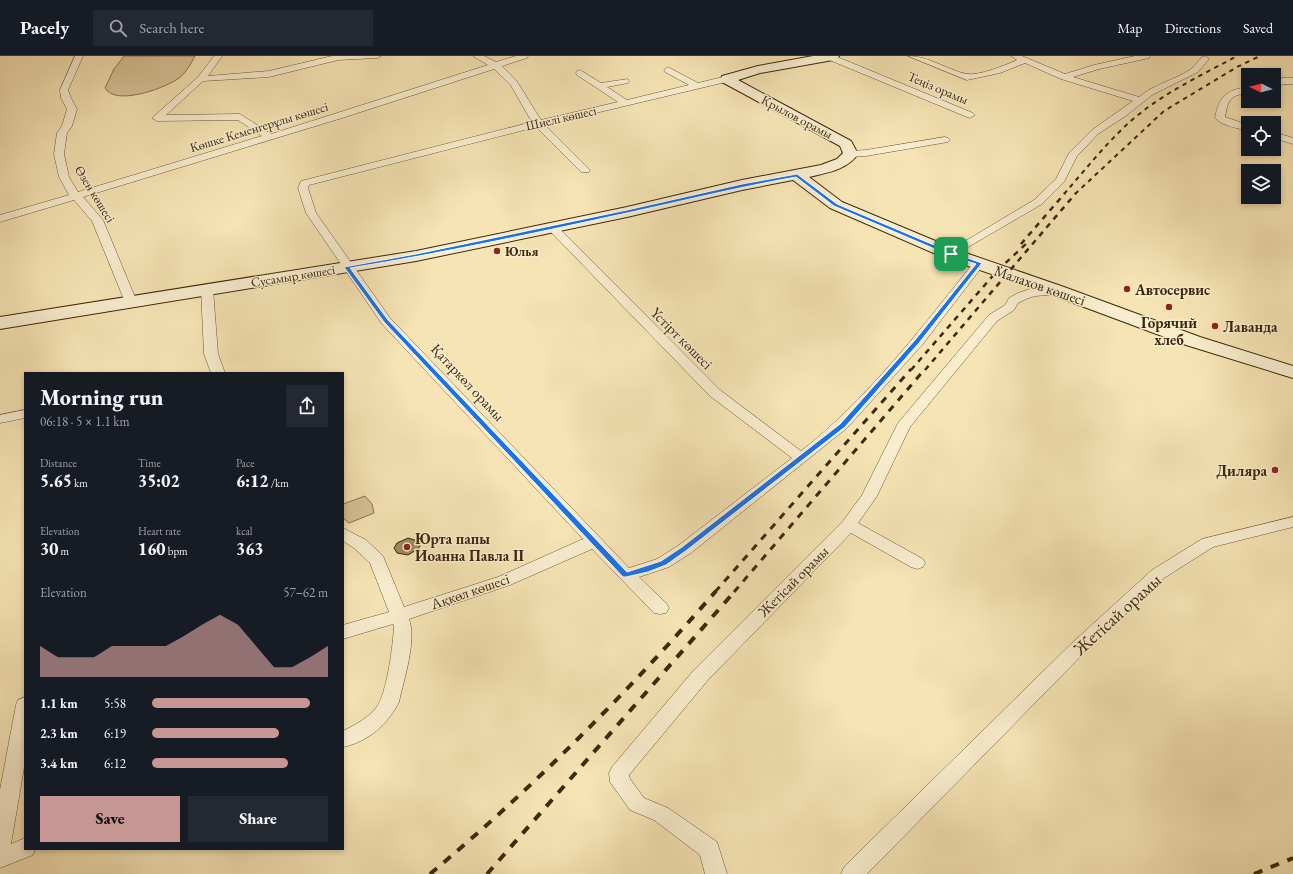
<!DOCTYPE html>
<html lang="en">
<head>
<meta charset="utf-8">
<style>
	:root { --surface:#171b24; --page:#242831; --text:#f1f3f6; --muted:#9ea1a6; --line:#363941; --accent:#c59692 }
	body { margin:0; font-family:"EB Garamond",serif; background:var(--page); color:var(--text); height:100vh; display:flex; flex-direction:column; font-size:15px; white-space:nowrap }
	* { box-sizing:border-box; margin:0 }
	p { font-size:13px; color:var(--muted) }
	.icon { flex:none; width:22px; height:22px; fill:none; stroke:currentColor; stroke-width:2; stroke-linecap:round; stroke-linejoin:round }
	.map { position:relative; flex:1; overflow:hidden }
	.sheet { position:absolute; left:24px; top:316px; width:320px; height:478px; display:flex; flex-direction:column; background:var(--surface); border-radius:0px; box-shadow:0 2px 6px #0003 }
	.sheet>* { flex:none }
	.needle { width:26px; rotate:276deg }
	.buttons { position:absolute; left:1241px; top:12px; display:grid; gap:8px }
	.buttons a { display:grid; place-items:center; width:40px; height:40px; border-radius:0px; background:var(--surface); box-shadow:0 2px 6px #0003; font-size:20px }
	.pin { position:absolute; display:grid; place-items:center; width:34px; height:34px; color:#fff; margin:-17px; border-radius:8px; box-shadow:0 2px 6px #0006 }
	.round { display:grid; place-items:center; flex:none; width:42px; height:42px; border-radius:0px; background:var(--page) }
	.headline { display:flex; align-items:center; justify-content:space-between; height:68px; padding:0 16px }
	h1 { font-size:22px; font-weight:800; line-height:30px }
	.stats { display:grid; grid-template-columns:repeat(3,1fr); gap:6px; height:68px; padding:4px 16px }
	.stats div { display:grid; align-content:center }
	.stats b { font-size:17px; font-weight:800 }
	.stats small { font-size:11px; font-weight:400 }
	.stats p { font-size:11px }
	.chart { height:112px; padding:8px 16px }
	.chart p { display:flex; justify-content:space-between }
	.chart svg { width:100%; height:72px; margin-top:4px; fill:var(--accent); opacity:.7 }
	.cta { display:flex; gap:8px; margin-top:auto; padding:8px 16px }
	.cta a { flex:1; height:46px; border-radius:0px; background:var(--accent); color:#111; font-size:16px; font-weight:800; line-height:46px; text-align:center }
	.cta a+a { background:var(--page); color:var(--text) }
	ul { padding:0 16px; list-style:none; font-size:13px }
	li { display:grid; grid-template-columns:64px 48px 1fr; align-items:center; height:30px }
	li i { height:10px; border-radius:5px; background:var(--accent) }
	header { display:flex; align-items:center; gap:24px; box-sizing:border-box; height:56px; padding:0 20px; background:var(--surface); border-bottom:1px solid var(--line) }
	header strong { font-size:19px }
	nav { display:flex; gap:22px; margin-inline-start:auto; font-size:14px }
	.search { width:280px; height:36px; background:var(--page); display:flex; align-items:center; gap:10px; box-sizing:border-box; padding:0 14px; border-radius:0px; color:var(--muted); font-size:15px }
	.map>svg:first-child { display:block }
	.green { fill:#d7c497; stroke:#8a7651 }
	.building { fill:#9d8a63; stroke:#3d280b }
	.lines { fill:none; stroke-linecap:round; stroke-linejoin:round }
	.street-casing { stroke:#6b5735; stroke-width:1 }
	.secondary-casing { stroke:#3d280b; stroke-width:2 }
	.street { fill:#f9edce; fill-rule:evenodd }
	.secondary { fill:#f9edce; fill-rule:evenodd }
	.rail-far3 { stroke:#3d280b; stroke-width:2; stroke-dasharray:4.5 4.5; stroke-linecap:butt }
	.rail-far2 { stroke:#3d280b; stroke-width:2.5; stroke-dasharray:5.5 5.5; stroke-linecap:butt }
	.rail-far1 { stroke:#3d280b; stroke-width:3; stroke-dasharray:7 7; stroke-linecap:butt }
	.rail { stroke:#3d280b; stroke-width:4; stroke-dasharray:9 9; stroke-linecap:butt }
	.route { fill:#1a73e8; stroke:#fff; fill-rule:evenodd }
	.poi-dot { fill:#8f2418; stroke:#f9edce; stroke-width:1.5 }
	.labels { text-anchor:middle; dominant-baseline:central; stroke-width:3; stroke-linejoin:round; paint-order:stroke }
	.far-street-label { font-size:13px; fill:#3d280b; stroke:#f9edce }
	.far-poi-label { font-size:13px; font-weight:bold; fill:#3d280b; stroke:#f9edce; text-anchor:start }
	.street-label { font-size:15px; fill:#3d280b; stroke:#f9edce }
	.poi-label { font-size:15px; font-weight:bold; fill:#3d280b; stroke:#f9edce; text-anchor:start }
	.near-street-label { font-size:18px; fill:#3d280b; stroke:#f9edce }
</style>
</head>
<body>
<header>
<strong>Pacely</strong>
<div class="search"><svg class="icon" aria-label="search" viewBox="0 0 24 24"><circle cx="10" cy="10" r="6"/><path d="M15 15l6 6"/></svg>Search here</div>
<nav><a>Map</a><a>Directions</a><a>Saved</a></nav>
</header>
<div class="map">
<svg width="1293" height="818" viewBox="0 0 1293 818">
	<rect width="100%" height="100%" fill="#f6e4b4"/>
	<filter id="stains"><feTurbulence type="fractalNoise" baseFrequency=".005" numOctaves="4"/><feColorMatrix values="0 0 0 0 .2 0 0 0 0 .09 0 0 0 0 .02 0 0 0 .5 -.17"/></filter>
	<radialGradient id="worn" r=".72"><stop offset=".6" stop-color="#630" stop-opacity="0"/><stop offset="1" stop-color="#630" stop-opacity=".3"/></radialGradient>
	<g class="green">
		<path d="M 124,0 L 195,0 C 190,9 185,19 176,24 C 162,33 115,50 105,32 L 114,13 Z"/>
		<path d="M 365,440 L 372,448 L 374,457 L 349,467 L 343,462 L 343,448 Z"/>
	</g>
	<path class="building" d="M 408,482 L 418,485 L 420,490 L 418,493 L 408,499 L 397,497 L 394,492 L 397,487 Z"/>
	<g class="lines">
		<defs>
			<g id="street">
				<path d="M 75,0 L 83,0 L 68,34 L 71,42 L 77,53 L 72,70 L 67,77 L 64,98 L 69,121 L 78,136 L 262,80 L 238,64 L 157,65 L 152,62 L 198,21 L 214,0 L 222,0 L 208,20 L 269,15 L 332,0 L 381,0 L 377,2 L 338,4 L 269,21 L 203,25 L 166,59 L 240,58 L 271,78 L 488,9 L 473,0 L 484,0 L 496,6 L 516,0 L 528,0 L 527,2 L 502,10 L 516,24 L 541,64 L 618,46 L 577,19 L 576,17 L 577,15 L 580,14 L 601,27 L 628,23 L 629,25 L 628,27 L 607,31 L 627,44 L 689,29 L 665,16 L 664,14 L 668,11 L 698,27 L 727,20 L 730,21 L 731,23 L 730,25 L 545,69 L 590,114 L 589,116 L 581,116 L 536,71 L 309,129 L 308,132 L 316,157 L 390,262 L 629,512 L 657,503 L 679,489 L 792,402 L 710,340 L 549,174 L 547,172 L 549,170 L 557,170 L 720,334 L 801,395 C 868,343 922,271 975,205 L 983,205 L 985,207 L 922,289 L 847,372 L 691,497 L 669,511 L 639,521 L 666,547 L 669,552 L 666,557 L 660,558 L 654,557 L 592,493 L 510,529 L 409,563 C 417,584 404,623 399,646 C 388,668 368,686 343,691 L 343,675 C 355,669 368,662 376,652 C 387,638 393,589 394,570 L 393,568 L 343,583 L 343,569 L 389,556 L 370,507 L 354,492 L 343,485 L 343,472 L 366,484 L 383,500 L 404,551 L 498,521 L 583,483 L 382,268 L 306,157 L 298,132 L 301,125 L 532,66 L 510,28 L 494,13 L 342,62 L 83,141 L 103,164 L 137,246 L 135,249 L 127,249 L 125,246 L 92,165 L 74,144 L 0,166 L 0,159 L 69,139 L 59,121 L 54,98 L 57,77 L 62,70 L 67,53 L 61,42 L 60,34 Z"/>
				<path d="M 827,0 L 835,0 L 973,57 L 975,59 L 970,62 L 967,61 L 827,3 Z"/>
				<path d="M 908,0 C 930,0 946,14 967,18 C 979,20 1006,9 1017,4 L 1011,0 L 1022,0 L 1065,18 L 1094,9 L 1135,0 L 1150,0 L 1149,2 L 1099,13 L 1073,21 L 1139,41 C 1154,28 1175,24 1191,13 C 1196,9 1199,2 1205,0 L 1209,3 L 1198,16 L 1152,39 L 1127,59 L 1098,78 L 1077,100 L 1064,126 L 1042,148 L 951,201 L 947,200 L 945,198 L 947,196 L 1034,144 L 1056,123 L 1069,97 L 1092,74 L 1133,45 L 1061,23 L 1025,7 L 1000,17 L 967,24 Z"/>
				<path d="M 1283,22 L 1293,22 L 1293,28 L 1284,28 L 1274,31 L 1274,25 Z"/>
				<path d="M 1248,31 L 1248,37 C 1230,39 1228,44 1225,61 L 1248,69 L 1248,75 C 1238,72 1222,70 1215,62 C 1219,40 1226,34 1248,31 Z"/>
				<path d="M 1274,76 L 1293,82 L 1293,88 L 1274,82 Z"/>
				<path d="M 945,81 L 948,82 L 950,84 L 948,86 L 866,100 L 851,101 L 846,98 L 851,95 L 866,94 Z"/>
				<path d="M 207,229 L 211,230 L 213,233 L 218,298 L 225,317 L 211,317 L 204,298 L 201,233 L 203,230 Z"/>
				<path d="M 1058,231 L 1062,232 L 1064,235 L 1062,238 L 1035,240 L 1026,243 L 1018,247 L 1014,254 L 997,265 L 910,371 L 877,440 L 858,467 L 923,503 L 925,507 L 923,511 L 917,513 L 911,511 L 851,477 L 708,624 L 629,719 L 630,723 L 644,742 L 668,752 L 717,786 L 727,818 L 705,818 L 700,799 L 654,764 L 630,754 L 610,726 L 609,717 L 612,711 L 694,614 L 843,465 L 862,439 L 898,367 L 989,259 L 1005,249 L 1009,242 L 1018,237 L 1033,232 Z"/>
				<path d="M 25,354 L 25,362 L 0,367 L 0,359 Z"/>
				<path d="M 1293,461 L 1293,471 L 1213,491 L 1164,522 L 1084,597 L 867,818 L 841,818 L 844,811 L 1072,587 L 1152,514 L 1202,483 Z"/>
				<path d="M 25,641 L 25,706 L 11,788 L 25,782 L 25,793 L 35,793 L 33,799 L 0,812 L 0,734 L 16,649 L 18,644 Z"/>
			</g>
			<path id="secondary" d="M 813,0 L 839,0 L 837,3 L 833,4 L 760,17 L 738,24 L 851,85 L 858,98 C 847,114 826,117 809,121 L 842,146 L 957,194 L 1064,231 L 1200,281 L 1293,310 L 1293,322 L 1186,289 L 1052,239 L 945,202 L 830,152 L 793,124 L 742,134 L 627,161 L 416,205 L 0,273 L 0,261 L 416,195 L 627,151 L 742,124 L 821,109 L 837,103 L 843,97 L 840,90 L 722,26 L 721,23 L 722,20 L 758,10 Z"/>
		</defs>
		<use href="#street" class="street-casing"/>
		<use href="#secondary" class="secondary-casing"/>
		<use href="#street" class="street"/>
		<use href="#secondary" class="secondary"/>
		<g class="rail-far3">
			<path d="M 1064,138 C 1086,113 1107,86 1132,64 C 1163,37 1202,19 1237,0"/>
			<path d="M 1075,138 L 1164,55 L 1237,11 L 1260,0"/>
		</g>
		<g class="rail-far2">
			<path d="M 1021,188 L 1065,137"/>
			<path d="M 911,314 L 997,215 L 1028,186"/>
			<path d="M 925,314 L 1076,137"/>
		</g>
		<g class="rail-far1">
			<path d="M 715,536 L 911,313"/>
			<path d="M 734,536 L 925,313"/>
		</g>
		<g class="rail">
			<path d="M 430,818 C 533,732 628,636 716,535"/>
			<path d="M 487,818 L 735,535"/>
			<path d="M 1254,818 L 1293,802"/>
		</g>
	</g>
	<path class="route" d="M 797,118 L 837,148 L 953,197 L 982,207 L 919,287 L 845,371 L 687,494 L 666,509 L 648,516 L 626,521 L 623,521 L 384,266 L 344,211 L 416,198 L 627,154 L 742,128 ZM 796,121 L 834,150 L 949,199 L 976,208 L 915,284 L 840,368 L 682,491 L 661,505 L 627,516 L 388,264 L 350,212 C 443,197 535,177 627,157 C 683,145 739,131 796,121 Z"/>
	<g class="poi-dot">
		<circle cx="497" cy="195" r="4"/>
		<circle cx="1127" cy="233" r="4"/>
		<circle cx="1169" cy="251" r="4"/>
		<circle cx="1215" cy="270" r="4"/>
		<circle cx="1275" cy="414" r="4"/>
		<circle cx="407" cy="491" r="4"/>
	</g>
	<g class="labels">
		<g class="far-street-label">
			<text transform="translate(938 32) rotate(23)">Теңіз орамы</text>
			<text transform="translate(797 61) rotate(28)">Крылов орамы</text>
			<text transform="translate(561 62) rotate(-13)">Шиелі көшесі</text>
			<text transform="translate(259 71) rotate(-17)">Көшке Кеменгерұлы көшесі</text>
			<text transform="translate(95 138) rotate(58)">Өзен көшесі</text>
			<text transform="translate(293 220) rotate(-9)">Сусамыр көшесі</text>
		</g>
		<g class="far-poi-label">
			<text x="505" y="195">Юлья</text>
		</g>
		<g class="street-label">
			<text transform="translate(1040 229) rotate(19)">Малахов көшесі</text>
			<text transform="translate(682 282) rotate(45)">Үстірт көшесі</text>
			<text transform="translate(468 326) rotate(47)">Қатаркөл орамы</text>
			<text transform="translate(793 525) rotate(-45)">Жетісай орамы</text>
			<text transform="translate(470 535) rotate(-19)">Ақкөл көшесі</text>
		</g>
		<g class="poi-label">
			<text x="1135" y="233">Автосервис</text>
			<text x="1169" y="266" text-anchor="middle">Горячий<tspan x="1169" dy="17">хлеб</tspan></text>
			<text x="1223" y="270">Лаванда</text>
			<text x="1267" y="414" text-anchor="end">Диляра</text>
			<text x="415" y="482">Юрта папы<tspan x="415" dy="17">Иоанна Павла II</tspan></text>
		</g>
		<g class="near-street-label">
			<text transform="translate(1117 558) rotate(-42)">Жетісай орамы</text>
		</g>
	</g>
	<rect width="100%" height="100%" filter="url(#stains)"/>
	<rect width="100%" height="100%" fill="url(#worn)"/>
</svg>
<div class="buttons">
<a><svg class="needle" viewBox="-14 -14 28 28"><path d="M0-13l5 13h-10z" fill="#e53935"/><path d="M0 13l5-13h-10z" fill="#9ea1a6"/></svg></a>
<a><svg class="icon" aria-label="locate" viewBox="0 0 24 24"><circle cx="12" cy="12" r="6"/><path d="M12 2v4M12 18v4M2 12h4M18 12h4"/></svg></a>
<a><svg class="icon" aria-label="layers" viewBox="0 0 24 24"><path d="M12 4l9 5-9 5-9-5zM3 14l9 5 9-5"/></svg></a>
</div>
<div class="pin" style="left:951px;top:198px;background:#1e9e55"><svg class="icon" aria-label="arrive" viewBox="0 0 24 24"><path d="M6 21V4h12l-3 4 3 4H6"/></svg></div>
<section class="sheet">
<div class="headline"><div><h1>Morning run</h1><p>06:18 · 5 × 1.1 km</p></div><a class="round"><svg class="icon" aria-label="share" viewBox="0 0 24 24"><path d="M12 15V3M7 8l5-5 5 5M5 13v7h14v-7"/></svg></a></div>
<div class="stats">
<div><p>Distance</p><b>5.65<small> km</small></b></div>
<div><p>Time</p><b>35:02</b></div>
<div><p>Pace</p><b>6:12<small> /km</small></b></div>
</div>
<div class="stats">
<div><p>Elevation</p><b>30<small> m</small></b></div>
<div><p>Heart rate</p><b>160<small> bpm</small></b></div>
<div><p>kcal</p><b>363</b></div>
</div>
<div class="chart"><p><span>Elevation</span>57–62 m</p>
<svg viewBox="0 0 160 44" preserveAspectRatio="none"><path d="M0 44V25L10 32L20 32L30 32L40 25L50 25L60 25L70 25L80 19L90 12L100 6L110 12L120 25L130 38L140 38L150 32L160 25V44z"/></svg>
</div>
<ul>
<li><b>1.1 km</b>5:58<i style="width:90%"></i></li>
<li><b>2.3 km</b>6:19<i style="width:72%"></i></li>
<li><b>3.4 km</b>6:12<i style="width:77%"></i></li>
</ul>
<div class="cta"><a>Save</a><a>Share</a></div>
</section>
</div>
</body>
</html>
